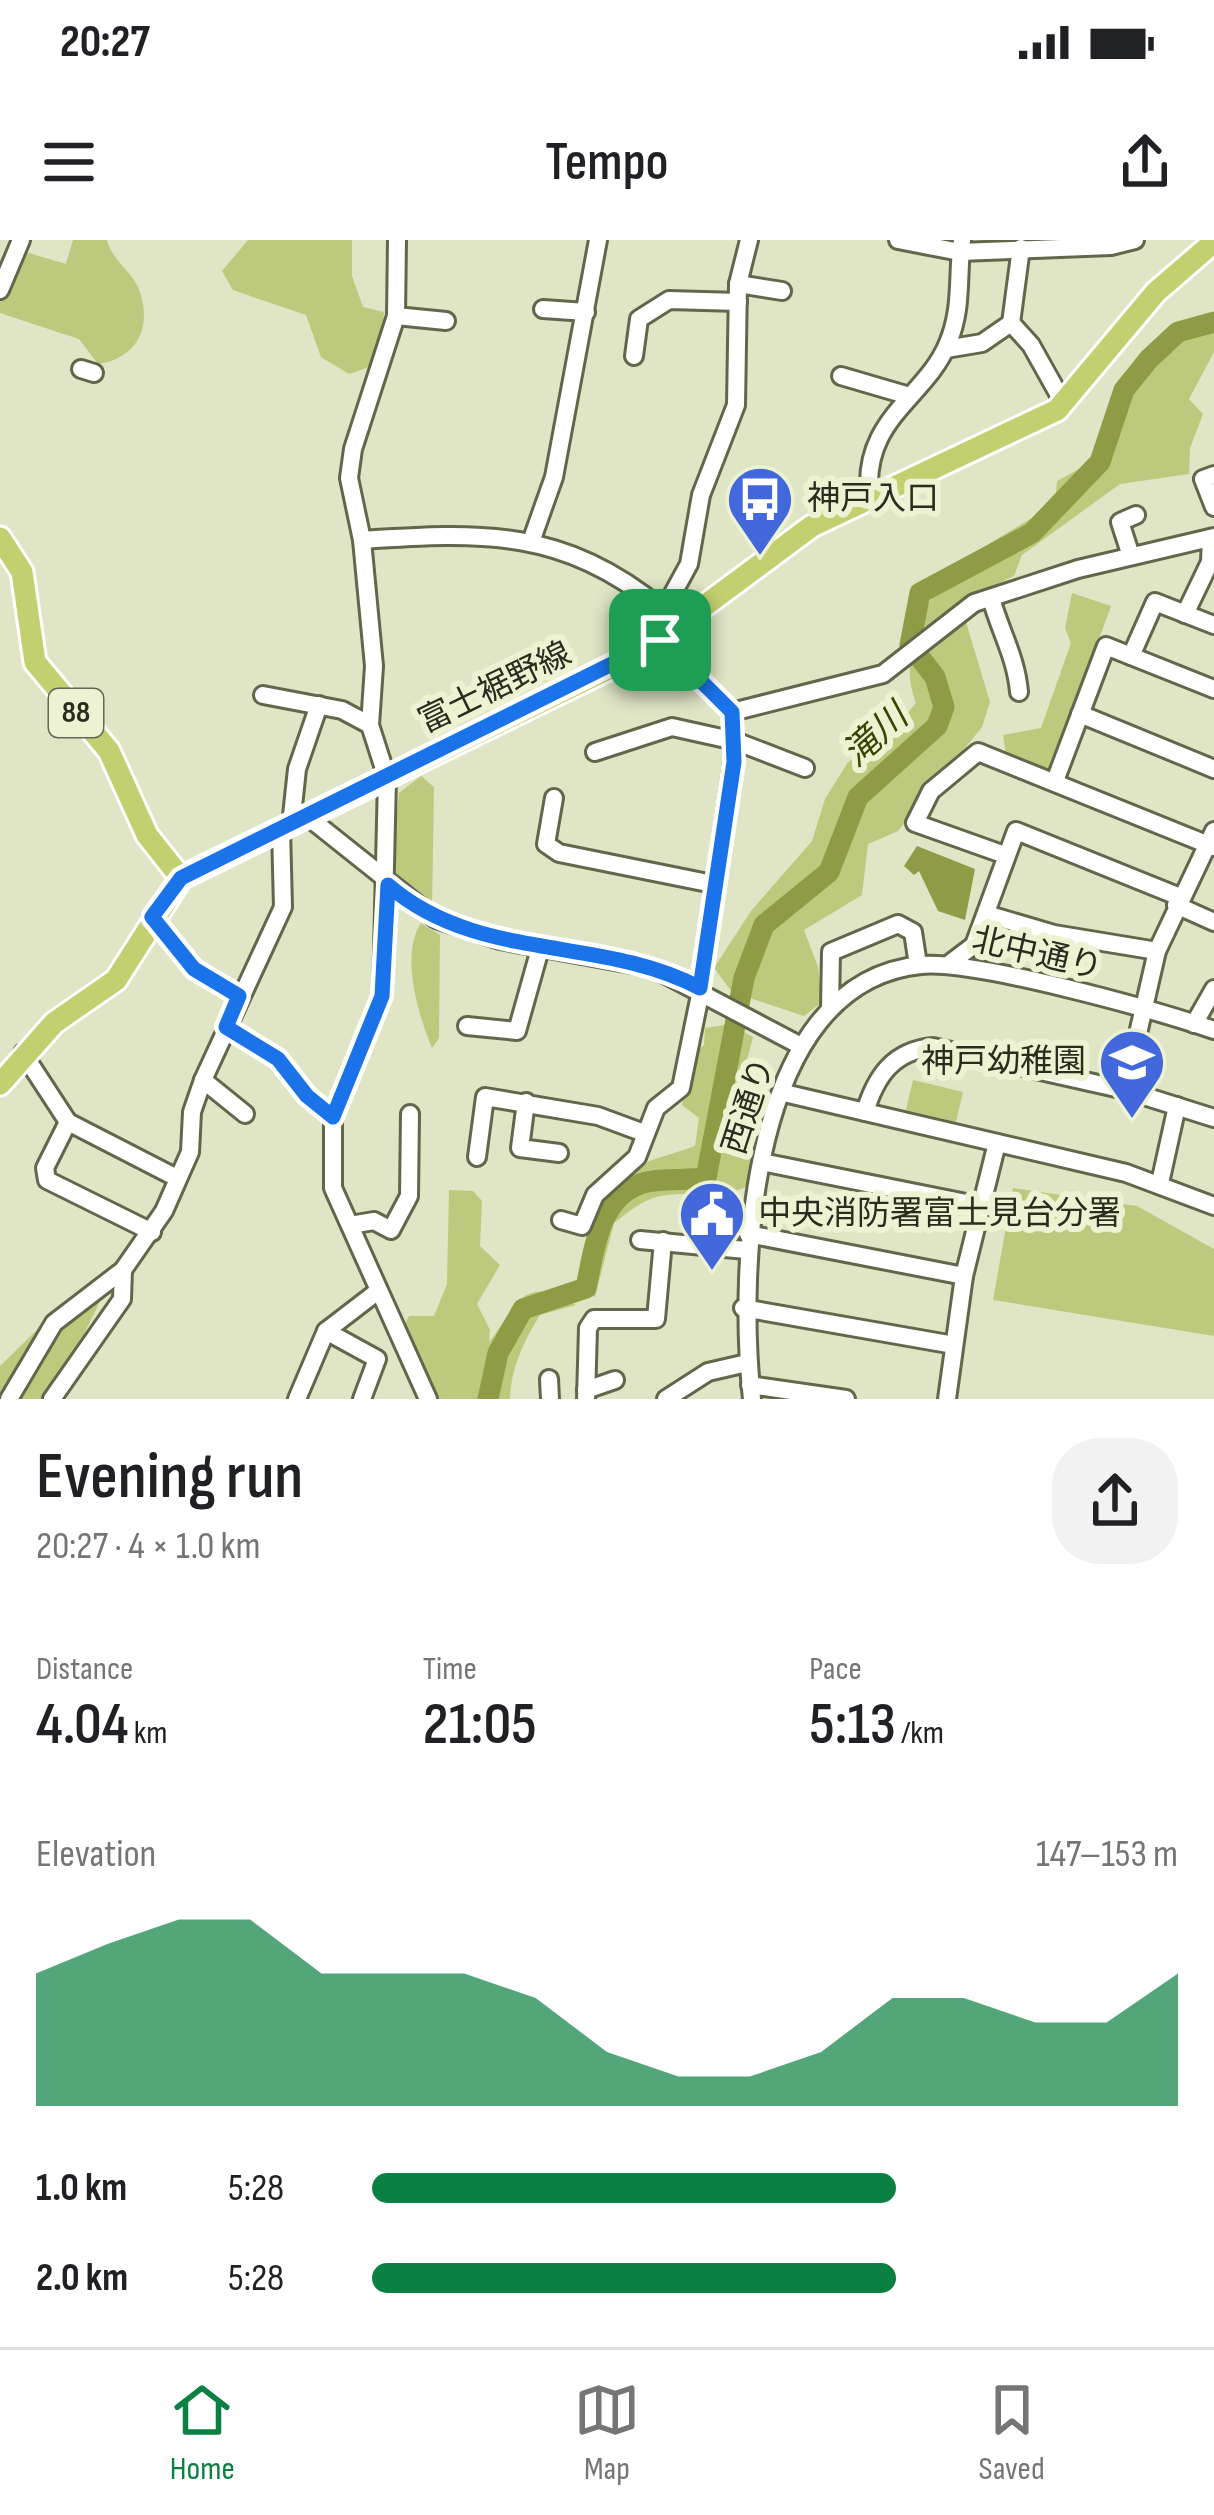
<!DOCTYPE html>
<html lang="en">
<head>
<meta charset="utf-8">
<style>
	:root { --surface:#fff; --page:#f2f2f2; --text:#202124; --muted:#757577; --line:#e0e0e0; --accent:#0b8043 }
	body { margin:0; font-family:"Sofia Sans Condensed","Noto Sans JP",sans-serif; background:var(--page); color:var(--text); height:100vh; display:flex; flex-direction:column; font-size:45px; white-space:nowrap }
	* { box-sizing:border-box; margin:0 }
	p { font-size:39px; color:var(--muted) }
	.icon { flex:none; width:66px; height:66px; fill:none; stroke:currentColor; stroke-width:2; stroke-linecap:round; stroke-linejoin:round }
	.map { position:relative; height:1159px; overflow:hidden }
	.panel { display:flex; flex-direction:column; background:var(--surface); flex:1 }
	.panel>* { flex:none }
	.pin { position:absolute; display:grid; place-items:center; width:102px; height:102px; color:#fff; margin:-51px; border-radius:24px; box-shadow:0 6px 18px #0006 }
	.round { display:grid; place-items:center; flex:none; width:126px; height:126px; border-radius:48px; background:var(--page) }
	.overview { display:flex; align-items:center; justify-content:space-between; height:204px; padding:0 36px }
	h1 { font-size:66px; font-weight:600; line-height:90px }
	.metrics { display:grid; grid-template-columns:repeat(3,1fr); gap:18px; height:204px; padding:12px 36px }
	.metrics div { display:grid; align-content:center }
	.metrics b { font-size:60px; font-weight:600 }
	.metrics small { font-size:33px; font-weight:400 }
	.metrics p { font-size:33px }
	.chart { height:336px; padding:24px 36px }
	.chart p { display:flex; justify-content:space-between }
	.chart svg { width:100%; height:216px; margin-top:12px; fill:var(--accent); opacity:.7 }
	ul { padding:0 36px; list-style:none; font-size:39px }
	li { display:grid; grid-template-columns:192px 144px 1fr; align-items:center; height:90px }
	li i { height:30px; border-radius:15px; background:var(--accent) }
	.status { display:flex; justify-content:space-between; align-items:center; height:84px; padding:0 60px; background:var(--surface); direction:ltr }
	.status svg { height:33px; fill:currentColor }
	header { display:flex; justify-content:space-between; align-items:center; height:156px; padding:0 36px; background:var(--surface); font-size:54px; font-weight:600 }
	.menu { display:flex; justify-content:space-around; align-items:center; height:168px; border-top:3px solid var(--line); background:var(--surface); font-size:33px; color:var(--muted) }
	.menu a { display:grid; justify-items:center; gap:6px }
	.menu .on { color:var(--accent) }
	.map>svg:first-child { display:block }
	.green { fill:#bdca7d }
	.water { fill:#8f9c45 }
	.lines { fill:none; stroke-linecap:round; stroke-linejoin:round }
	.river { stroke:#8f9c45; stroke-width:21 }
	.minor-casing { stroke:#62674b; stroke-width:22 }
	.major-casing { stroke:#fff; stroke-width:27 }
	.minor { stroke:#fff; stroke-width:16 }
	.major { stroke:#c4cf70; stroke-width:21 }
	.route-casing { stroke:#fff; stroke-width:24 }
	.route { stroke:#1a73e8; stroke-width:15 }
	.labels { text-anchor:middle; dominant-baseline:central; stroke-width:12; stroke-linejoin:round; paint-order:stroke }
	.shield { fill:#ecf2d2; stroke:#646755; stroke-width:3 }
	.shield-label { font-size:30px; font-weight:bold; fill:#292c1f }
	.poi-label { font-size:33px; fill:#292c1f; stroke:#ecf2d2; text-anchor:start }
	.street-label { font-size:33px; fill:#292c1f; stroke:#ecf2d2 }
	.water-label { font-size:36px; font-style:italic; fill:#3c4300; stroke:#ecf2d2 }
</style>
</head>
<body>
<div class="status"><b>20:27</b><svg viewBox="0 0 49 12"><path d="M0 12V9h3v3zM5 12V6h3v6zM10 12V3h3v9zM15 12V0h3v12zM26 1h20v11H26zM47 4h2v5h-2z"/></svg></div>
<header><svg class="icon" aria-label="menu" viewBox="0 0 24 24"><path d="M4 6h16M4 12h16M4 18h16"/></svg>Tempo<svg class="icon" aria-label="share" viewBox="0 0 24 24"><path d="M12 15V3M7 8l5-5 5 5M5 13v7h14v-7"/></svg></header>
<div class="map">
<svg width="1214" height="1159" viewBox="0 0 1214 1159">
	<rect width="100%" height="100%" fill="#dfe5c5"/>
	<g class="green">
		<path d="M 73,0 L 107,0 C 112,20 130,30 138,47 C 154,86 137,119 98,124 L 79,99 L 0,73 L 0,59 L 22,11 L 66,24 Z"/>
		<path d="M 248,0 L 352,0 L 352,36 L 363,67 L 384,72 L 381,123 L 349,134 L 321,117 L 306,75 L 233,50 L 222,31 Z"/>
		<path d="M 1214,78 L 1214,112 L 1189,159 L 1203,174 L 1190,208 L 1189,234 L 1120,244 L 1022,315 L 1014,336 L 960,362 L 990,462 L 982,487 L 898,591 L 868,604 L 862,655 L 804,690 L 818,727 L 822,762 L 804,776 L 732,752 L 714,728 L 751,671 L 812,601 L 825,559 L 848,522 L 886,498 L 916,463 C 906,435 909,420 917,392 C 936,322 1000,301 1055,263 L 1057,241 L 1112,211 C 1127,146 1155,109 1214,78 Z"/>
		<path d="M 1072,353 L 1111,366 L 1051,531 L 1006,515 L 1003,495 L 1041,488 L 1071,403 L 1065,388 Z"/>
		<path d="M 421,536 L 434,547 L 432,667 L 391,641 L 399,553 Z"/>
		<path d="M 421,683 L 440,695 L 439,798 L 432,808 C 418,774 400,715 421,683 Z"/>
		<path d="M 730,784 L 753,797 C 745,832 726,868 761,890 L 753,943 C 723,962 689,949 656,957 C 641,961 626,974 614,983 L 595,1057 L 575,1048 C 585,1002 591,948 640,925 C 657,917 677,913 695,906 L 699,878 L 682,865 L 692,815 L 704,805 L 705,788 Z"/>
		<path d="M 913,840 L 963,852 L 956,882 L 906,870 Z"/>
		<path d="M 1013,948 L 1137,966 L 1214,1009 L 1214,1096 L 993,1060 Z"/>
		<path d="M 449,950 L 473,951 L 482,961 L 480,1006 L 500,1025 L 477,1064 L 490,1090 L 489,1102 C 518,1065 522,1032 576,1065 L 540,1075 C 524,1101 511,1128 510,1159 L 437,1159 L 403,1089 L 409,1076 L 434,1076 L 447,1044 Z"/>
		<path d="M 111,1039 L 52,1159 L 0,1159 L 0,1126 L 42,1085 Z"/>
	</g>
	<path class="water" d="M 917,606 L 975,629 L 965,680 L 938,671 L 919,631 L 914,635 L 904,626 Z"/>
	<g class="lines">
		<path class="river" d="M 488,1159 L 498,1113 L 523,1069 L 586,1048 C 594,1012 598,959 640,944 C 658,937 686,941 706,938 L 744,738 L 764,685 L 829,632 L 858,557 L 937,486 L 944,467 L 935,437 L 910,405 L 920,353 L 1032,293 L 1100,222 L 1124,150 L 1149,119 L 1178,92 L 1214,82"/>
		<defs>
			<g id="minor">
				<path d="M 397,0 L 396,76 L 353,209 L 349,238 L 362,300 L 374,426 L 370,485 L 387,538 L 382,756 L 333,877 L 333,948 L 428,1159"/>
				<path d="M 898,0 L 960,12 L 1111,6 L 1135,0"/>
				<path d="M 738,44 L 782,51"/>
				<path d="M 0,50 L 21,0"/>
				<path d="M 543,69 L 586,72"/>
				<path d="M 396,76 L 446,81"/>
				<path d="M 1011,83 L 1031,105 L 1064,164"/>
				<path d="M 946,109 L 982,103 L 1011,83 L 1021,8"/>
				<path d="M 634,116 L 639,79 L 669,60 L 738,62"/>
				<path d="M 81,129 L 94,133"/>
				<path d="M 841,136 L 906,155"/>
				<path d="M 1214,235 L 1203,239 L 1214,267"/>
				<path d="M 870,259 C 860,179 926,158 948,103 C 963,67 957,36 962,0"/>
				<path d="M 532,299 L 554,237 L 598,0"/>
				<path d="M 362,300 C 482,292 563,288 662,369"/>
				<path d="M 1131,316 L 1120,282 L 1136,275"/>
				<path d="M 991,358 C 1000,391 1016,417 1019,452"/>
				<path d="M 1185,374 L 1210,322 L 1211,298"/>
				<path d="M 660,399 L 732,472 L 733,522 L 700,748"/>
				<path d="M 641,412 L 689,324 L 701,255 L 736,165 L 738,44 L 749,0"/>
				<path d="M 1131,416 L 1155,362 L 1214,385"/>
				<path d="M 263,455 L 342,470 L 370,485"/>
				<path d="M 732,472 L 883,434 L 974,363 L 1078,329 L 1214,297"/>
				<path d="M 1080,474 L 1214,529"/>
				<path d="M 595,512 L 672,487 L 735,501 L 805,528"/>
				<path d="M 1055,541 L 1106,406 L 1214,449"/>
				<path d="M 554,558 L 546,604 L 559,613 L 713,644"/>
				<path d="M 308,577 L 436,679 L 500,700 L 653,728 L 801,806"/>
				<path d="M 291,585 L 297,529 L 319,465"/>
				<path d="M 1005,615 L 915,583 L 931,551 L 978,512 L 1214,607"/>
				<path d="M 1176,665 L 1214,682"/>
				<path d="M 986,674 L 1054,694 L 1157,711"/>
				<path d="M 151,677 L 194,729 L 239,756"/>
				<path d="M 949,724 L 974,705 L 1016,591 L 1180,657"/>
				<path d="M 830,768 L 831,712 L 898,684 L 913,692 L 918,725"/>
				<path d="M 1194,784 L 1214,749"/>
				<path d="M 467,786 L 517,791 L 540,709"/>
				<path d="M 226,787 L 277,819 L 307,857 L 333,877"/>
				<path d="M 23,813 L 68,882 L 175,937"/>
				<path d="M 203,840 L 245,874"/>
				<path d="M 1125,850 L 1157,711 L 1214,591"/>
				<path d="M 784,853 L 1126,933 L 1214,966"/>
				<path d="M 526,862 L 520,908 L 559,913"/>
				<path d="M 865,872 C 876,836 893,811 933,807 L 1125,850 L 1214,878"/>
				<path d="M 68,882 L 45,928 L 47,940 L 152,992"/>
				<path d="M 477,917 L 485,857 L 598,876 L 644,893"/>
				<path d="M 762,922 L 981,966"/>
				<path d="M 1160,943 L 1177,866"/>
				<path d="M 561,980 L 582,986 L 595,955 L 637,917 L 656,868 L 681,848 L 701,750"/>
				<path d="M 350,985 L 374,981 L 391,990 L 409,956 L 410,874"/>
				<path d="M 748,994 L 964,1036"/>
				<path d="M 640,1000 L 746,1010"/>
				<path d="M 743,1068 L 954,1105"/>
				<path d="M 326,1091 L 377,1119 L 362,1159"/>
				<path d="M 549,1139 L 550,1159"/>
				<path d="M 750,1145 L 846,1159"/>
				<path d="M 586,1150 L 615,1140"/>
				<path d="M 9,1159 L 54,1083 L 123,1030 L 164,971 L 190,912 L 192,872 L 203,840 L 283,667 L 281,589"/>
				<path d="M 52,1159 L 122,1059 L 123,1030"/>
				<path d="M 297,1159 L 326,1091 L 378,1051"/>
				<path d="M 586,1159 L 588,1088 L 594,1079 L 656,1079 L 663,1001"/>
				<path d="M 666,1159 L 708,1132 L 747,1123"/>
				<path d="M 752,1159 C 738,1030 747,742 921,725 C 977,720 1155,770 1214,790"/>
				<path d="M 947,1159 L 964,1036 L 997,903"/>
			</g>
			<g id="major">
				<path d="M 0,298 L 22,332 L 35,422 L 109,511 L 147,595 L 181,638"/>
				<path d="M 0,844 L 54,783 L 116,740 L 181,638 L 641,413 L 812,286 L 1057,170 L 1156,52 L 1214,2"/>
			</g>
		</defs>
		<use href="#minor" class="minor-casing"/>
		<use href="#major" class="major-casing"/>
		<use href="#minor" class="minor"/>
		<use href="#major" class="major"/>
	</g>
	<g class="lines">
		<defs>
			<path id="route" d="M 660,400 L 732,472 L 734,522 L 700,748 C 600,695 478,723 388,645 L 382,756 L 333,877 L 307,856 L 278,819 L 226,787 L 239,756 L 194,729 L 152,677 L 181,638 Z"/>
		</defs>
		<use href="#route" class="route-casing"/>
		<use href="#route" class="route"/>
	</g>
	<defs>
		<symbol id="bus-pin" viewBox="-11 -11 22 30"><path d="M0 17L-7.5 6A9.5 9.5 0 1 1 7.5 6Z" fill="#4368db" stroke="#ecf2d2"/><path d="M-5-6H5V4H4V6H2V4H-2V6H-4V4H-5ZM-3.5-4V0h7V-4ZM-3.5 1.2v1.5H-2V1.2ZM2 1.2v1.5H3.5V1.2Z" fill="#fff"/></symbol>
		<symbol id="school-pin" viewBox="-11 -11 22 30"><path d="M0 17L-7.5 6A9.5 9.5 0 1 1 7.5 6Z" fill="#4368db" stroke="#ecf2d2"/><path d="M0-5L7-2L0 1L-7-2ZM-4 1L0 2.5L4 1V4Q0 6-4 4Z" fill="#fff"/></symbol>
		<symbol id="civic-pin" viewBox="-11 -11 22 30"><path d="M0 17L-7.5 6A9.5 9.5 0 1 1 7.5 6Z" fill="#4368db" stroke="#ecf2d2"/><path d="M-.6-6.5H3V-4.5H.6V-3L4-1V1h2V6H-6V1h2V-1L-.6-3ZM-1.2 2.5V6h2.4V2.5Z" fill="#fff"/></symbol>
	</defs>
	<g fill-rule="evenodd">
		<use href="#bus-pin" x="722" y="221" width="76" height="104"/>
		<use href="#school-pin" x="1094" y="784" width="76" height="104"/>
		<use href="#civic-pin" x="674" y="936" width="76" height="104"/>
	</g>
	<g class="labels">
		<rect class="shield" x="49" y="449" width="54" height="48" rx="9"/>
		<g class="shield-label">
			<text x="76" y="473">88</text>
		</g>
		<g class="poi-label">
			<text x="807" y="259">神戸入口</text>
			<text x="1086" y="822" text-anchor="end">神戸幼稚園</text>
			<text x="758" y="974">中央消防署富士見台分署</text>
		</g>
		<g class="street-label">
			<text transform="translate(495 448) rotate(-26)">富士裾野線</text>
			<text transform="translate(1037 714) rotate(13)">北中通り</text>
			<text transform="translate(749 866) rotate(-72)">西通り</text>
		</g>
		<g class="water-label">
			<text transform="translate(876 496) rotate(-42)">滝川</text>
		</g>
	</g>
</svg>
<div class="pin" style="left:660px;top:400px;background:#1e9e55"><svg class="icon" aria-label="arrive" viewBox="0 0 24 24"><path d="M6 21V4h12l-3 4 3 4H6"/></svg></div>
</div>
<section class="panel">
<div class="overview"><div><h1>Evening run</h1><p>20:27 · 4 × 1.0 km</p></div><a class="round"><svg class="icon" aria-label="share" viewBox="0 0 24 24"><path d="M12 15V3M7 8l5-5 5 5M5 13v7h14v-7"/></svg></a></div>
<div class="metrics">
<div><p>Distance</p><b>4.04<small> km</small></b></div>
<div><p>Time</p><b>21:05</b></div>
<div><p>Pace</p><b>5:13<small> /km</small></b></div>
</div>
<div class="chart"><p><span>Elevation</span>147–153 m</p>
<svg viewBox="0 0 160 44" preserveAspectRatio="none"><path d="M0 44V17L10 11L20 6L30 6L40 17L50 17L60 17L70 22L80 33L90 38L100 38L110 33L120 22L130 22L140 27L150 27L160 17V44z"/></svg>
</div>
<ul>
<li><b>1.0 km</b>5:28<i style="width:65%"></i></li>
<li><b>2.0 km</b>5:28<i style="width:65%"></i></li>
</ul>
</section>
<nav class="menu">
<a class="on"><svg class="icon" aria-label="home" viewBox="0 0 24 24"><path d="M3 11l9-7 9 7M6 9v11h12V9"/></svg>Home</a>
<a><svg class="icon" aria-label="map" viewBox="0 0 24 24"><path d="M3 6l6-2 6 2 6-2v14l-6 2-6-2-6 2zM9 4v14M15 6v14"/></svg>Map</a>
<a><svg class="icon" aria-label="saved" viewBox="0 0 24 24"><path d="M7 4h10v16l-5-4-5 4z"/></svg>Saved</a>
</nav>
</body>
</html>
